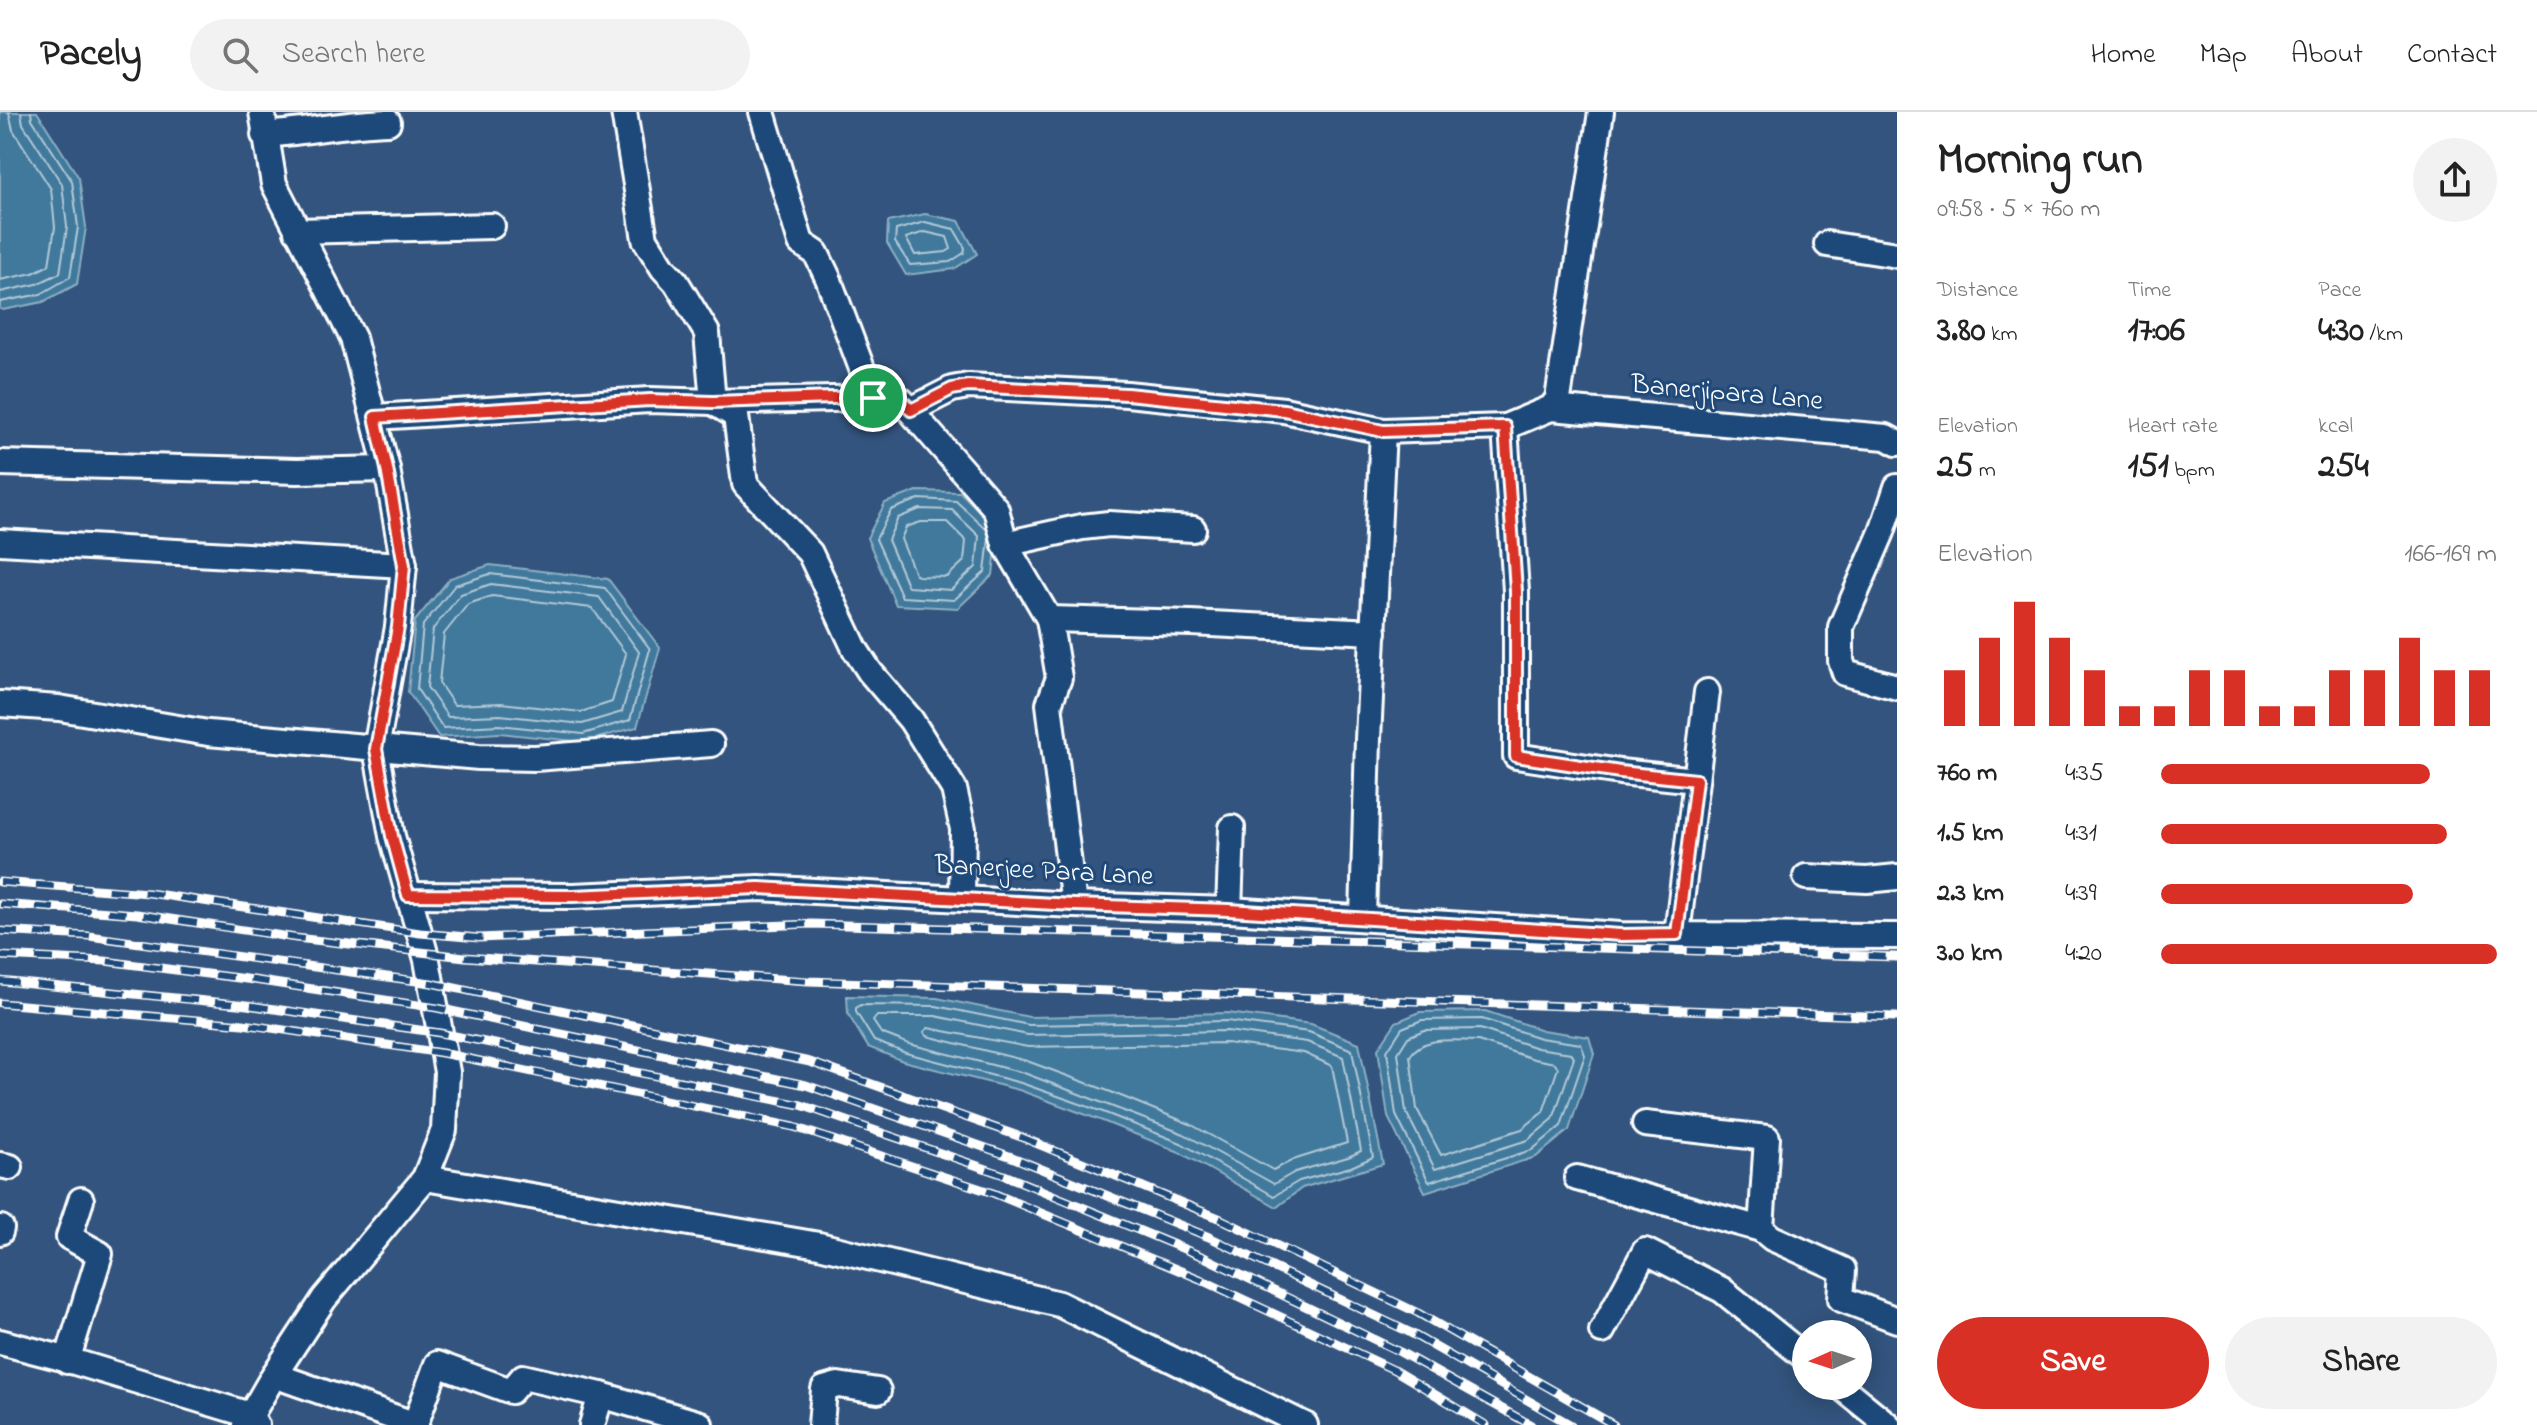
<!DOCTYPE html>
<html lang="en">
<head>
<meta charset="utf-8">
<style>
	:root { --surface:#fff; --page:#f2f2f2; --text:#222; --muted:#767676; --line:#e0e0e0; --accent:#d93025 }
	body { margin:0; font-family:"Indie Flower",sans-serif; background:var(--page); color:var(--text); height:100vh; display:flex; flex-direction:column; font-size:30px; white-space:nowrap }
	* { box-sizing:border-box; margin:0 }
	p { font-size:26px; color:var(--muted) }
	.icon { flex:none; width:44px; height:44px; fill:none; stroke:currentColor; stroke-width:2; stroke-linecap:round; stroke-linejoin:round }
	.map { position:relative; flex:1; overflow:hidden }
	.side { display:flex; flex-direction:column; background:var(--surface); width:640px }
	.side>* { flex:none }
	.needle { width:52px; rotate:267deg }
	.controls { position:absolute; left:1792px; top:1208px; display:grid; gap:16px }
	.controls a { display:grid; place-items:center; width:80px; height:80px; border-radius:50%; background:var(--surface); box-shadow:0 4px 20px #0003; font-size:40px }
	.pin { position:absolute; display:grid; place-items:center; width:68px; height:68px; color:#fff; margin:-34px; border:4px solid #fff; border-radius:50%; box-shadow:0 2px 8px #0007 }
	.round { display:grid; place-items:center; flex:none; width:84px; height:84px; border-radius:42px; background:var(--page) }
	.overview { display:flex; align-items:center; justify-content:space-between; height:136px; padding:0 40px }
	h1 { font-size:44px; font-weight:700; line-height:60px }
	.figures { display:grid; grid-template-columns:repeat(3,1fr); gap:12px; height:136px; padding:8px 40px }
	.figures div { display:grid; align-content:center }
	.figures b { font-size:34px; font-weight:700 }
	.figures small { font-size:22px; font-weight:400 }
	.figures p { font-size:22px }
	.chart { height:224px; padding:16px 40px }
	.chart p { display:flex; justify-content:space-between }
	.chart svg { width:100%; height:144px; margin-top:8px; stroke:var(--accent); stroke-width:6 }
	.primary-button { display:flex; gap:16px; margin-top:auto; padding:16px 40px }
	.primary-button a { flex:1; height:92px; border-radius:48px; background:var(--accent); color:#fff; font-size:32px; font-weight:700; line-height:92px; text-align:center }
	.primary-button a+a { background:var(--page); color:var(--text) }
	ul { padding:0 40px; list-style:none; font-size:26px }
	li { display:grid; grid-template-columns:128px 96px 1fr; align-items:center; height:60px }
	li i { height:20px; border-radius:10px; background:var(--accent) }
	header { display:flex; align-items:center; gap:48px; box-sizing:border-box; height:112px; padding:0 40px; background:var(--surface); border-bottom:2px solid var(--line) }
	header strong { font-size:38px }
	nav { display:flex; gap:44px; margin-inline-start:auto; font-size:28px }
	.search { width:560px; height:72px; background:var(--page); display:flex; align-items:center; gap:20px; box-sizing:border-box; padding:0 28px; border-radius:44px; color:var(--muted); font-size:30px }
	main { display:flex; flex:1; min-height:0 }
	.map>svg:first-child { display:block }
	.water { fill:#41799c; stroke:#8dafc4; stroke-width:2 }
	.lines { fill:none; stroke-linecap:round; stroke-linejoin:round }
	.shore { stroke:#b3c9d7; stroke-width:2 }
	.minor-casing { stroke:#fff; stroke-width:30 }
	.minor { stroke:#1f4a7a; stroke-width:24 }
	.rail-casing { stroke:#fff; stroke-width:9 }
	.rail { stroke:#1f4a7a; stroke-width:6; stroke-dasharray:18; stroke-linecap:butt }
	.route-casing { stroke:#fff; stroke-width:16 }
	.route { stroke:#d93025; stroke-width:10 }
	.labels { text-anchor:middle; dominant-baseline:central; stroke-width:6; stroke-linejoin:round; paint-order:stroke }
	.street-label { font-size:28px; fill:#fff; stroke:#1f4a7a }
</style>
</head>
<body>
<header>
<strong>Pacely</strong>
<div class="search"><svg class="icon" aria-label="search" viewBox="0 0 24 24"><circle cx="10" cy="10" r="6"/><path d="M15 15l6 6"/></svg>Search here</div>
<nav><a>Home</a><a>Map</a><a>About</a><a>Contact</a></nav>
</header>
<main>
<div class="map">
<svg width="1897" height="1313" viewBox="0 0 1897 1313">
	<rect width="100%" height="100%" fill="#33547e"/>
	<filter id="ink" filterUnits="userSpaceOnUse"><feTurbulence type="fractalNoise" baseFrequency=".0125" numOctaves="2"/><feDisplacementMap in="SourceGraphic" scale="16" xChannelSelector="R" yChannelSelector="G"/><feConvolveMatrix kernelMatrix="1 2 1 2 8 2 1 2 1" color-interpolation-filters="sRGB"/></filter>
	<g filter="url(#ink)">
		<g class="water">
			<path d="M 0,0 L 37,0 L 79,66 L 86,115 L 77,172 L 43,190 L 3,198 L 0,197 Z"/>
			<path d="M 925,102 L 959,109 L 977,142 L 954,157 L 906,163 L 887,131 L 888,110 Z"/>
			<path d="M 917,379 L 960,380 L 998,418 L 993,463 L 958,496 L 896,493 L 867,426 L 885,391 Z"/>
			<path d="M 490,453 L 608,467 L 660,536 L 637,615 L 584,630 L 499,621 L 439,625 L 408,580 L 415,509 L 450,466 Z"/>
			<path d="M 847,884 L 937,886 L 1029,905 L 1228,901 L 1311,912 L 1359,931 L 1383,1052 L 1302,1076 L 1277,1095 L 1177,1039 L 1100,1008 L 1019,978 L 903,949 L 868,935 L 848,902 Z"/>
			<path d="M 1485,899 L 1542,918 L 1589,925 L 1594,942 L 1569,1018 L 1536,1045 L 1425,1080 L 1388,1005 L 1378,937 L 1396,910 L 1420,900 Z"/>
		</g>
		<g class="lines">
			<g class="shore">
				<path d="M 925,110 L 954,117 L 965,136 L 964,141 L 950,150 L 910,153 L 895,130 L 896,118 Z"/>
				<path d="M 925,120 L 947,125 L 951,137 L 946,140 L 915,143 L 906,126 Z"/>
				<path d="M 0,168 L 33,161 L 49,153 L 55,115 L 51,77 L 13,18 L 9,0"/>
				<path d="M 0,180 L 37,172 L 60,161 L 67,115 L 62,72 L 23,12 L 21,0"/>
				<path d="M 0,190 L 41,182 L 70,165 L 78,115 L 72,69 L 32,7 L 31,0"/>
				<path d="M 920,397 L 952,398 L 979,424 L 976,455 L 951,478 L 908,475 L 888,428 L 898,406 Z"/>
				<path d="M 921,410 L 947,410 L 966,429 L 964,449 L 947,465 L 918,464 L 915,462 L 901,427 L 906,415 Z"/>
				<path d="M 987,418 L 956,389 L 919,387 L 891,398 L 876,427 L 902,485 L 954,488 L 985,460 L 989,426"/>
				<path d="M 490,462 L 605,476 L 650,537 L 630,608 L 583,622 L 499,613 L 443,616 L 417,577 L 423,513 L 455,473 Z"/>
				<path d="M 491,472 L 599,485 L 639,540 L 622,600 L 582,612 L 500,603 L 448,605 L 427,575 L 433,517 L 461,482 Z"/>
				<path d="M 492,484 L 592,496 L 626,542 L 612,590 L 581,600 L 501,591 L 454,593 L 439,571 L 444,522 L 468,492 Z"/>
				<path d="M 860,893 L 936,894 L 1029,913 L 1227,909 L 1309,920 L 1352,938 L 1373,1045 L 1351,1055 L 1299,1069 L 1274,1084 L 1181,1031 L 1103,1000 L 1021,971 L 906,941 L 874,929 L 856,900 L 856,896 Z"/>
				<path d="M 935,904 L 1028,923 L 1227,919 L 1307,930 L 1343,945 L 1361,1039 L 1348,1045 L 1295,1060 L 1274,1072 L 1184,1022 L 1024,961 L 909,932 L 881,921 L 873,909 L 877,904 Z"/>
				<path d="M 1482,907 L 1540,926 L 1581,932 L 1585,943 L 1561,1014 L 1532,1038 L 1429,1070 L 1396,1003 L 1387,939 L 1402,916 L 1422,908 Z"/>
				<path d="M 928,916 L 1028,935 L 1226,931 L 1304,941 L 1332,954 L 1347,1031 L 1293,1048 L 1273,1058 L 1190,1012 L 1111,980 L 1027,949 L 927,924 L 924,920 Z"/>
				<path d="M 1480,917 L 1537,936 L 1571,941 L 1574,946 L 1553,1007 L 1528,1028 L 1435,1057 L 1406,1000 L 1398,941 L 1408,925 L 1424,918 Z"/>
				<path d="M 1478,929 L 1534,947 L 1555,951 L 1558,956 L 1543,1000 L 1522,1017 L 1441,1043 L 1417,997 L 1410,944 C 1423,923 1455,929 1478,929 Z"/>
			</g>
			<defs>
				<g id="minor">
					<path d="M 624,0 L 645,127 L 663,156 L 676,170 L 707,221 L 713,290 L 736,304 L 745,372 L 810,441 L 855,537 L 870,560 L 911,608 L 954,677 L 963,717 L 962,786"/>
					<path d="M 762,0 L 801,131 L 816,141 L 828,166 L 873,286 L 891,284 L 901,288 L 996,397 L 1005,432 L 1049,507 L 1059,566 L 1049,592 L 1074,793"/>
					<path d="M 264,23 C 306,20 346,11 388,10"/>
					<path d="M 297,119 L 492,114"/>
					<path d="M 1827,132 L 1897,143"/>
					<path d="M 1551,296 L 1886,325 L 1897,331"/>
					<path d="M 911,298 L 952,277 L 968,274 L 1127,282 L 1284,298 L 1383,319 L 1505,315 L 1551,296 L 1558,287 L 1601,0"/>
					<path d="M 375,305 L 650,288 L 713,290 L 873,286"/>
					<path d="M 1505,315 L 1516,479 L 1516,644 L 1620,660 L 1696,668"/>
					<path d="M 0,351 L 297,359 L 387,357"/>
					<path d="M 1897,375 L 1882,420 L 1841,515 L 1841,549 L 1845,561 L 1897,575"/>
					<path d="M 0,430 L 404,453"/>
					<path d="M 1005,432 L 1082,415 L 1109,412 L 1193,417"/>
					<path d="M 1049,507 L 1191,511 L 1374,520"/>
					<path d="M 0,592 L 59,596 L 208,621 L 479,645 L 535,646 L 711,632"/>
					<path d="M 1806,765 L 1867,768 L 1897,765"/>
					<path d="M 408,783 L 573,784 L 759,776 L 1074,793 L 1229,798 L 1621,823 L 1897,824"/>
					<path d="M 1229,798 L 1232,716"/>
					<path d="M 1363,806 L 1368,627 L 1383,319"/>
					<path d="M 1677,822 L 1707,580"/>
					<path d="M 1645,1012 L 1767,1026 L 1761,1117"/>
					<path d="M 0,1053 L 10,1055"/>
					<path d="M 425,1066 L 819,1133 L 1059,1192 L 1305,1313"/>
					<path d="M 1577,1066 L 1761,1117 L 1772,1126 L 1843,1158 L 1841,1187 L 1897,1208"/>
					<path d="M 0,1120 L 1,1116"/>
					<path d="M 1602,1219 L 1645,1139 L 1722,1178 L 1806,1246"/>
					<path d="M 0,1230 L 58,1245 L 250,1303 L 256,1313"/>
					<path d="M 67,1249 L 100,1142 L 69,1125 L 81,1088"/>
					<path d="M 274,1263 L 416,1313"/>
					<path d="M 1840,1274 L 1888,1313"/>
					<path d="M 245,1313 L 274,1263 L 324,1187 L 425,1066 L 444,1018 L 447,960 L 427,848 L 392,724 L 376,637 L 398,515 L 404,453 L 387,357 L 353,226 L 274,72 L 262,0"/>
					<path d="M 415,1313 L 437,1252 L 511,1279 L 523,1265 L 601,1283 L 700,1312"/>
					<path d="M 592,1313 L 601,1283"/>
					<path d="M 821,1313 L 824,1277 L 838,1273 L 878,1279"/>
				</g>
			</defs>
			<use href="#minor" class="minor-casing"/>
			<use href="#minor" class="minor"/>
			<defs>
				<g id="rail">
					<path d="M 0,770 L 149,781 L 420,821 L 479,826 L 811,812 L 1897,845"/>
					<path d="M 0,792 L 137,802 L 296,826 L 465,845 L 808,869 L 1897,905"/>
					<path d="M 0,819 L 89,824 L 431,871 L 810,950 L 1021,1025 L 1221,1107 L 1418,1201 L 1614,1313"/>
					<path d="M 0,844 L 105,849 L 254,868 L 437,896 L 806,973 L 1012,1045 L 1209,1125 L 1409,1220 L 1571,1313"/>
					<path d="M 0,869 L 247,893 L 440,921 L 801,993 L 1004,1063 L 1206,1146 L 1400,1240 L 1531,1313"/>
					<path d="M 0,891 L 243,912 L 442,941 L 794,1015 L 993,1081 L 1200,1167 L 1394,1258 L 1486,1313"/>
				</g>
			</defs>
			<use href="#rail" class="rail-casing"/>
			<use href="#rail" class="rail"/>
		</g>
	</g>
	<g class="lines" filter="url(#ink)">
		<defs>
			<path id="route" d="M 968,274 L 1127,282 L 1284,298 L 1383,319 L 1505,315 L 1516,479 L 1516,644 L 1620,660 L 1696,668 L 1677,822 L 1621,823 L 1229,798 L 1074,793 L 759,776 L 573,784 L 408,783 L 392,724 L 376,637 L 398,515 L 404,453 L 387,357 L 375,305 L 650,288 L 713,290 L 891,284 L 901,288 L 911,298 L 952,277 Z"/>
		</defs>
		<use href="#route" class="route-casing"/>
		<use href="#route" class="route"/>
	</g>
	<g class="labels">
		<g class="street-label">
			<text transform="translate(1727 282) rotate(5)">Banerjipara Lane</text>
			<text transform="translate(1044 760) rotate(3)">Banerjee Para Lane</text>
		</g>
	</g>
</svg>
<div class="controls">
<a><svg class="needle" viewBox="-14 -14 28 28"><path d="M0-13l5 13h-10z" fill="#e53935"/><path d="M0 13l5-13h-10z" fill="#767676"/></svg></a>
</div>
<div class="pin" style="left:873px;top:286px;background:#1e9e55"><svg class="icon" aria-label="arrive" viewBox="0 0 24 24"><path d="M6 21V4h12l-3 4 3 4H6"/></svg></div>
</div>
<section class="side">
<div class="overview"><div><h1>Morning run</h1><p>09:58 · 5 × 760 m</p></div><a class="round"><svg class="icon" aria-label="share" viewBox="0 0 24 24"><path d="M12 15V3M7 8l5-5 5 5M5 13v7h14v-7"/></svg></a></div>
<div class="figures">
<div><p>Distance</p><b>3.80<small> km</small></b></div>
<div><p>Time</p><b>17:06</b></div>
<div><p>Pace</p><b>4:30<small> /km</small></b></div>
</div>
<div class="figures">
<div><p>Elevation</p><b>25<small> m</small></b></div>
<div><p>Heart rate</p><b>151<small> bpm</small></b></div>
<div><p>kcal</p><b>254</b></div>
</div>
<div class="chart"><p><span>Elevation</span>166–169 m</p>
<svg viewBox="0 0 160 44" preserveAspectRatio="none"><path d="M5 44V27M15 44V17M25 44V6M35 44V17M45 44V27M55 44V38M65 44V38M75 44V27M85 44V27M95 44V38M105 44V38M115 44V27M125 44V27M135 44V17M145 44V27M155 44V27"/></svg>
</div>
<ul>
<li><b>760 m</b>4:35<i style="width:80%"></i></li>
<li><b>1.5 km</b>4:31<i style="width:85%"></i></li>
<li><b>2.3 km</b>4:39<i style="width:75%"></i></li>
<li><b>3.0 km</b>4:20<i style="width:100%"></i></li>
</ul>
<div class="primary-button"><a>Save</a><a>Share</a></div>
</section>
</main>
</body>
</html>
